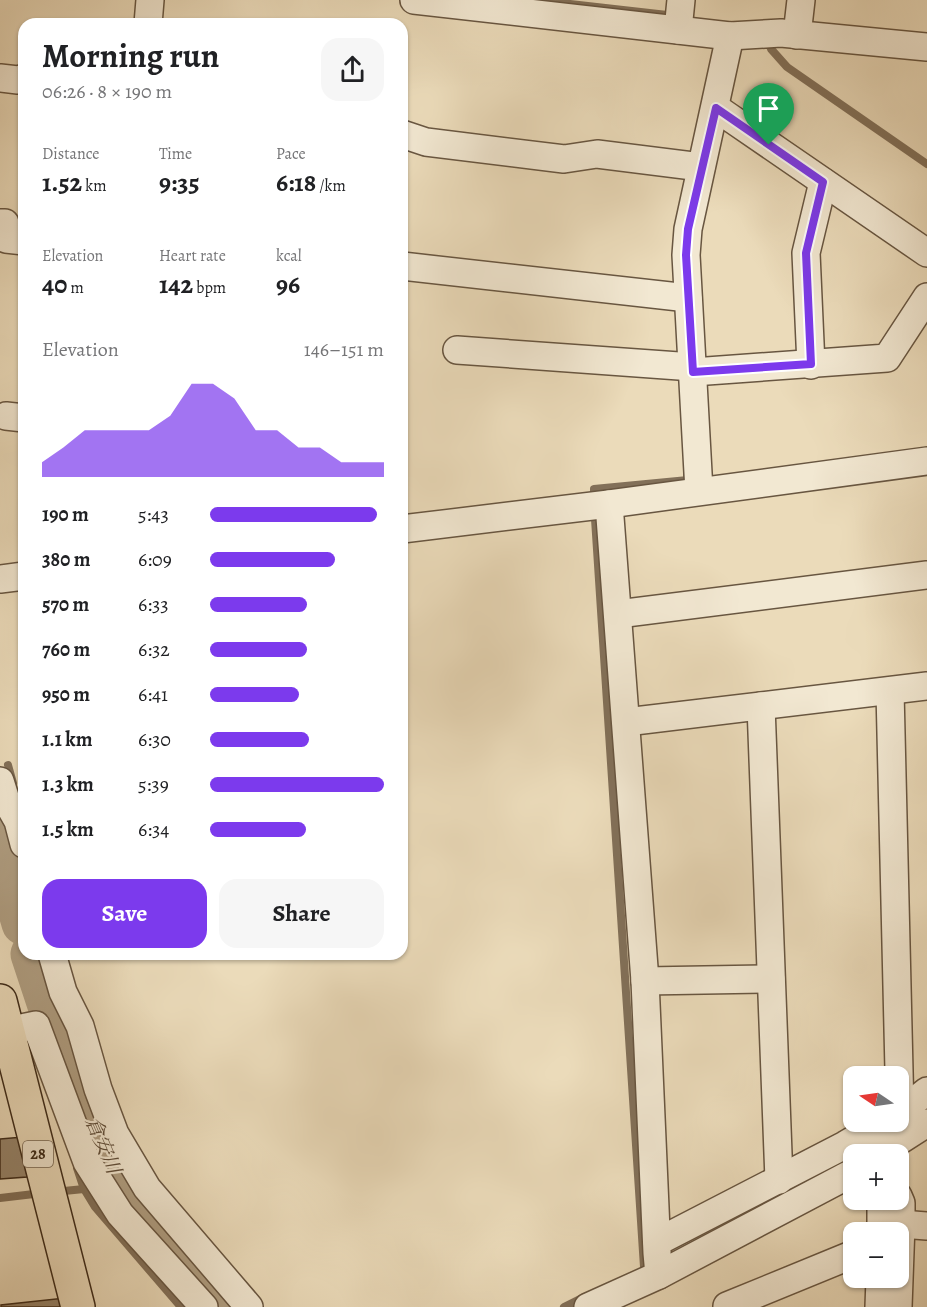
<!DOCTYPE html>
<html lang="en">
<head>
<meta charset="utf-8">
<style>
	:root { --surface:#fff; --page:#f6f6f6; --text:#202124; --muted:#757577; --accent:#7c3aed }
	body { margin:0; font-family:Alegreya,"Noto Serif JP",serif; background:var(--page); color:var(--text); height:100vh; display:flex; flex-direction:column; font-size:22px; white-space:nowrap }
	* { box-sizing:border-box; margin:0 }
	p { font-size:20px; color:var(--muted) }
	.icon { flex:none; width:33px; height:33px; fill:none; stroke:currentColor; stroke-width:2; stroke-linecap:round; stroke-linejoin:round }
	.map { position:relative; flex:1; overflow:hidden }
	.drawer { position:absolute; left:18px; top:18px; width:390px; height:942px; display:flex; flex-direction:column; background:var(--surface); border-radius:18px; box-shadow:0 2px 4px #0004 }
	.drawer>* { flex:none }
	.needle { width:39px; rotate:283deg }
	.tools { position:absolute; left:843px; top:1066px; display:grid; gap:12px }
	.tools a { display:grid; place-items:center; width:66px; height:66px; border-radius:12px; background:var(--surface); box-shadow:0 2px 4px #0004; font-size:30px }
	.pin { position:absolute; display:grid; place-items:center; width:51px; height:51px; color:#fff; margin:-62px -26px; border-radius:50% 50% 50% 0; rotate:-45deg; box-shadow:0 0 6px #0007 }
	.pin .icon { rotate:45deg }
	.round { display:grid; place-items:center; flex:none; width:63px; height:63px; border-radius:18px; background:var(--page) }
	.headline { display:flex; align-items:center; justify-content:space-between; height:102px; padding:0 24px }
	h1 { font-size:33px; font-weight:700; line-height:45px }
	.metrics { display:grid; grid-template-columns:repeat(3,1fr); gap:9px; height:102px; padding:6px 24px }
	.metrics div { display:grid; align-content:center }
	.metrics b { font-size:26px; font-weight:700 }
	.metrics small { font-size:16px; font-weight:400 }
	.metrics p { font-size:16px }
	.chart { height:168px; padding:12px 24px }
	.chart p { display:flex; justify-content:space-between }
	.chart svg { width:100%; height:108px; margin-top:6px; fill:var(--accent); opacity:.7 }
	.button { display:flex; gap:12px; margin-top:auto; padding:12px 24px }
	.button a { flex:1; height:69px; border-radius:18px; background:var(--accent); color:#fff; font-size:24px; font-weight:700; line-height:69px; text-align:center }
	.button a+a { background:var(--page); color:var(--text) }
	ul { padding:0 24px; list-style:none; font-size:20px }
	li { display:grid; grid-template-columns:96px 72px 1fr; align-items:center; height:45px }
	li i { height:15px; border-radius:8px; background:var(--accent) }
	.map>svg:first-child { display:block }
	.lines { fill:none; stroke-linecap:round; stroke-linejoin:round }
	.stream { stroke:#827059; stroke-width:8 }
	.river { stroke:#b09f83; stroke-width:45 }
	.building { fill:#97866d; stroke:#3c2a19; stroke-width:1.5 }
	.minor-casing { stroke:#685641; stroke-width:30 }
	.major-casing { stroke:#3c2a19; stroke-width:36 }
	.minor { stroke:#f2e8d2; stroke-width:27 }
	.major { stroke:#ebdbba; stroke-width:33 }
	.route-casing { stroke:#fff; stroke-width:12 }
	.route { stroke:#7c3aed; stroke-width:8 }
	.labels { text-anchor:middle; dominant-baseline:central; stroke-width:4.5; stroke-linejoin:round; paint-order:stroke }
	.shield { fill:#f2e8d2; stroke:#736350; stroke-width:1.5 }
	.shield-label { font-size:16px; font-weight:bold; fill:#3c2a19 }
	.water-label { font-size:20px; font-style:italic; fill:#5f4d39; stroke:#f2e8d2 }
</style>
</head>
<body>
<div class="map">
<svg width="927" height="1307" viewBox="0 0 927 1307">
	<rect width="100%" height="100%" fill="#ebdbba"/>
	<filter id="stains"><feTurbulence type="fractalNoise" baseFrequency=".00333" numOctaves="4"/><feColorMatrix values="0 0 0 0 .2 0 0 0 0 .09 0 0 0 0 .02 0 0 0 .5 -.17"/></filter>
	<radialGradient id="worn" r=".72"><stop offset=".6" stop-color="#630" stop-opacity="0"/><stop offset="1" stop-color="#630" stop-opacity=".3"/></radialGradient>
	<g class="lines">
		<g class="stream">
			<path d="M 535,0 L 676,16"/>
			<path d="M 767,38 L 771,49 L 787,67 L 927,164"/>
			<path d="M 594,495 L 594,489 L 688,480 L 687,474"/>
			<path d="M 595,519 L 644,1267"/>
			<path d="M 8,765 L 13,783"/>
			<path d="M 77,1168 L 84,1189 L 95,1207 L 181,1307"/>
			<path d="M 64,1191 L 84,1189"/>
			<path d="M 0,1198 L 34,1194"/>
			<path d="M 564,1307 L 584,1297"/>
		</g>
		<g class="river">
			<path d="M 0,842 L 24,923"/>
			<path d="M 33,954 L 84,1108 L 102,1151 L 125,1193 L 223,1307"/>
		</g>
	</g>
	<g class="building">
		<path d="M 23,1137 L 27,1177 L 0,1179 L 0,1139 Z"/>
		<path d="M 65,1298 L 66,1307 L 1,1307 L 1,1305 Z"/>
	</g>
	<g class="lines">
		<defs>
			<g id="minor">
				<path d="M 414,0 L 730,36 L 781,33 L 927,47"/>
				<path d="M 148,24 L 150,0"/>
				<path d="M 678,30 L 681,0"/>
				<path d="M 797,35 L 801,0"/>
				<path d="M 0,78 L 18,80 L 24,78"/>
				<path d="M 716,108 L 927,253"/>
				<path d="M 402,134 L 426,142 L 564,159 L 597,154 L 701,167"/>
				<path d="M 0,223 L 5,223 L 6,239 L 24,241"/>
				<path d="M 402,266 L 688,298"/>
				<path d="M 457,350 L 693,367"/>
				<path d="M 811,365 L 806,253 L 823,182"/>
				<path d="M 693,372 L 887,358 L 927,297"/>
				<path d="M 6,416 L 24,418"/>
				<path d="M 699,491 L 686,255 L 688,229 L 730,36"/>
				<path d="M 402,529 L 609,504 L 927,461"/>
				<path d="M 0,579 L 24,576"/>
				<path d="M 618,614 L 927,575"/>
				<path d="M 890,691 L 900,1113"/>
				<path d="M 761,706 L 779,1180"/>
				<path d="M 626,722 L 927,686"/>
				<path d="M 0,781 L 6,800 L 18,821 L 24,844"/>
				<path d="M 52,954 L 63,992 L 80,1026 L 98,1089 L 115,1134 L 147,1188 L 249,1307"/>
				<path d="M 645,981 L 771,979"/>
				<path d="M 7,1031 L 36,1025 L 87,1162 L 120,1214 L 204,1307"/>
				<path d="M 898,1114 L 927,1091"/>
				<path d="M 877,1155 L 927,1123"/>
				<path d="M 901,1224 L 927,1226"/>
				<path d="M 881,1233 L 881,1200"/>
				<path d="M 657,1242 L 845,1145 L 884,1122"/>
				<path d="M 659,1275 L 854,1172"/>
				<path d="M 727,1306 L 854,1254"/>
				<path d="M 588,1307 L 659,1275 L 657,1253 L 645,981 L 609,504"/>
				<path d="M 879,1307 L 880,1278"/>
				<path d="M 898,1307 L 901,1224 L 901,1203 L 898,1196"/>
			</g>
			<path id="major" d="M 0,1001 L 78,1307"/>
		</defs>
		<use href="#minor" class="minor-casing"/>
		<use href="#major" class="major-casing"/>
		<use href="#minor" class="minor"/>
		<use href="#major" class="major"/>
	</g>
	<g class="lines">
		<defs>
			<path id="route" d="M 716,108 L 823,182 L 806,253 L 811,364 L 693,372 L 686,255 L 688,229 Z"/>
		</defs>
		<use href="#route" class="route-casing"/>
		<use href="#route" class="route"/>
	</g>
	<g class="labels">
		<rect class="shield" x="23" y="1141" width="30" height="26" rx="4.5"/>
		<g class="shield-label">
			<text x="38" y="1154">28</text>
		</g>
		<g class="water-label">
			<text transform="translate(103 1145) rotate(67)">倉安川</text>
		</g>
	</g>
	<rect width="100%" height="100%" filter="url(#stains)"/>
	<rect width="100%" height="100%" fill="url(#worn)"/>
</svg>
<div class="tools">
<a><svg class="needle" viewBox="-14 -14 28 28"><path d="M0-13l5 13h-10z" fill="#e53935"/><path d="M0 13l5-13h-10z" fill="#757577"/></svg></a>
<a>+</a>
<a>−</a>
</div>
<div class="pin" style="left:769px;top:145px;background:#1e9e55"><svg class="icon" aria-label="arrive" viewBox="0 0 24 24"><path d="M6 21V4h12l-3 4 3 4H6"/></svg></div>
<section class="drawer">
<div class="headline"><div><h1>Morning run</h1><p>06:26 · 8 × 190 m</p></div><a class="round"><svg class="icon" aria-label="share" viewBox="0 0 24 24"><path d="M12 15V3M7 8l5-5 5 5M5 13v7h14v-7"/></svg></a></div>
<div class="metrics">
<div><p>Distance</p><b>1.52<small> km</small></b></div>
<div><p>Time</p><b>9:35</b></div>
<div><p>Pace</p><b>6:18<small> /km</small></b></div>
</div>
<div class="metrics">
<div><p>Elevation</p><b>40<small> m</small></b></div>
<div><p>Heart rate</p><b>142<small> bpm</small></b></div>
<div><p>kcal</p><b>96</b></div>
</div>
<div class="chart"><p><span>Elevation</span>146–151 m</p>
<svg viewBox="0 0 160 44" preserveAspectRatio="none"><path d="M0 44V38L10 32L20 25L30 25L40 25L50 25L60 19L70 6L80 6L90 12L100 25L110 25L120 32L130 32L140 38L150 38L160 38V44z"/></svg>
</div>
<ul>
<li><b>190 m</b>5:43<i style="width:96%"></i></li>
<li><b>380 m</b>6:09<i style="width:72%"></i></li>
<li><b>570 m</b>6:33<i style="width:56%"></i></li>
<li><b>760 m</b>6:32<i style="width:56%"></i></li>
<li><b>950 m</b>6:41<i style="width:51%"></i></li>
<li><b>1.1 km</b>6:30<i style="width:57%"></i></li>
<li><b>1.3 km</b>5:39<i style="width:100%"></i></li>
<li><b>1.5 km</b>6:34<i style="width:55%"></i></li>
</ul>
<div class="button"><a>Save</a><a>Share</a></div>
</section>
</div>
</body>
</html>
